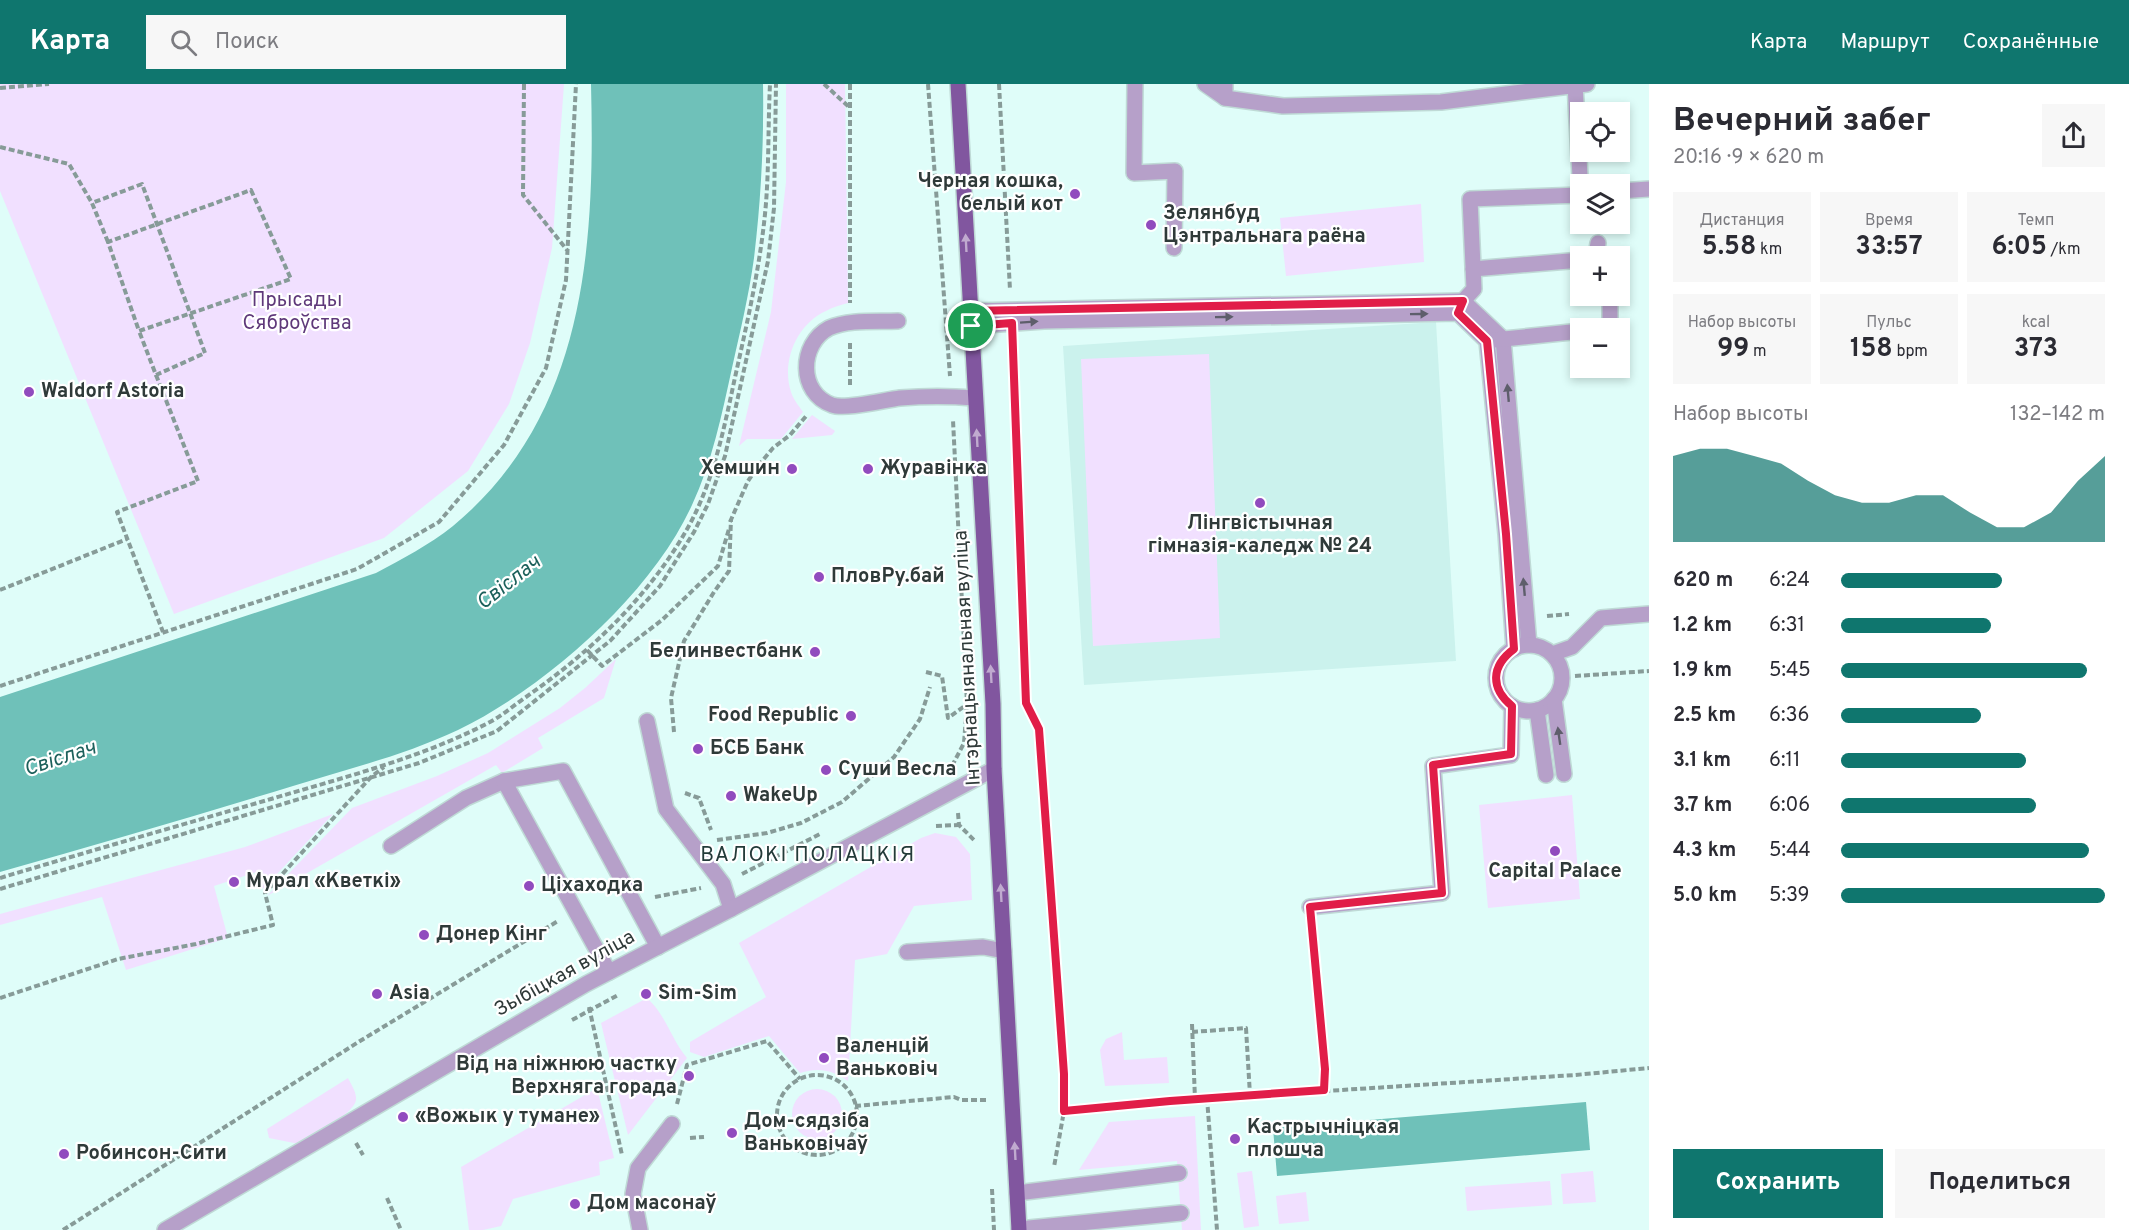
<!DOCTYPE html>
<html lang="ru">
<head>
<meta charset="utf-8">
<style>
	:root { --surface:#fff; --page:#f7f7f7; --text:#2b2b33; --muted:#7c7c81; --accent:#0f766e }
	body { margin:0; font-family:Overpass,sans-serif; background:var(--page); color:var(--text); height:100vh; display:flex; flex-direction:column; font-size:22px; white-space:nowrap }
	* { box-sizing:border-box; margin:0 }
	p { font-size:20px; color:var(--muted) }
	.icon { flex:none; width:33px; height:33px; fill:none; stroke:currentColor; stroke-width:2; stroke-linecap:round; stroke-linejoin:round }
	.map { position:relative; flex:1; overflow:hidden }
	.details { display:flex; flex-direction:column; background:var(--surface); width:480px }
	.details>* { flex:none }
	.tools { position:absolute; left:1570px; top:18px; display:grid; gap:12px }
	.tools a { display:grid; place-items:center; width:60px; height:60px; border-radius:0px; background:var(--surface); box-shadow:0 3px 9px #0003; font-size:30px }
	.pin { position:absolute; display:grid; place-items:center; width:51px; height:51px; color:#fff; margin:-26px; border:3px solid #fff; border-radius:50%; box-shadow:0 2px 6px #0007 }
	.round { display:grid; place-items:center; flex:none; width:63px; height:63px; border-radius:0px; background:var(--page) }
	.head { display:flex; align-items:center; justify-content:space-between; height:102px; padding:0 24px }
	h1 { font-size:33px; font-weight:700; line-height:45px }
	.metrics { display:grid; grid-template-columns:repeat(3,1fr); gap:9px; height:102px; padding:6px 24px }
	.metrics div { display:grid; align-content:center; border-radius:0px; background:var(--page); text-align:center }
	.metrics b { font-size:26px; font-weight:700 }
	.metrics small { font-size:16px; font-weight:400 }
	.metrics p { font-size:16px }
	.chart { height:168px; padding:12px 24px }
	.chart p { display:flex; justify-content:space-between }
	.chart svg { width:100%; height:108px; margin-top:6px; fill:var(--accent); opacity:.7 }
	.button { display:flex; gap:12px; margin-top:auto; padding:12px 24px }
	.button a { flex:1; height:69px; border-radius:0px; background:var(--accent); color:#fff; font-size:24px; font-weight:700; line-height:69px; text-align:center }
	.button a+a { background:var(--page); color:var(--text) }
	ul { padding:0 24px; list-style:none; font-size:20px }
	li { display:grid; grid-template-columns:96px 72px 1fr; align-items:center; height:45px }
	li i { height:15px; border-radius:8px; background:var(--accent) }
	header { display:flex; align-items:center; gap:36px; box-sizing:border-box; height:84px; padding:0 30px; background:var(--accent); color:#fff }
	header strong { font-size:28px }
	nav { display:flex; gap:33px; margin-inline-start:auto; font-size:21px }
	.search { width:420px; height:54px; background:var(--page); display:flex; align-items:center; gap:15px; box-sizing:border-box; padding:0 21px; border-radius:0px; color:var(--muted); font-size:22px }
	main { display:flex; flex:1; min-height:0 }
	.map>svg:first-child { display:block }
	.built { fill:#cbf2ed }
	.green { fill:#f1e0ff }
	.water { fill:#6fc1b9 }
	.lines { fill:none; stroke-linecap:round; stroke-linejoin:round }
	.minor-casing { stroke:#bfdad6; stroke-width:18 }
	.major-casing { stroke:#bfdad6; stroke-width:18 }
	.path { stroke:#879b98; stroke-width:4; stroke-dasharray:6 3; stroke-linecap:butt }
	.minor { stroke:#b6a0c9; stroke-width:15 }
	.major { stroke:#81569f; stroke-width:15 }
	.oneway { fill:#c0aacf }
	.oneway2 { fill:#5e5e6b }
	.route-casing { stroke:#fff; stroke-width:12 }
	.route { stroke:#e11d48; stroke-width:8 }
	.poi-dot { fill:#914bbe; stroke:#fff; stroke-width:2 }
	.labels { text-anchor:middle; dominant-baseline:central; stroke-width:4.5; stroke-linejoin:round; paint-order:stroke }
	.poi-label { font-size:20px; font-weight:bold; fill:#2f3a39; stroke:#fff; text-anchor:start }
	.park-label { font-size:20px; fill:#5f397a; stroke:#fff }
	.street-label { font-size:20px; fill:#2f3a39; stroke:#fff }
	.water-label { font-size:21px; font-style:italic; fill:#1c605b; stroke:#fff }
	.neighbourhood-label { font-size:21px; letter-spacing:1.5px; fill:#233b39; stroke:#fff }
</style>
</head>
<body>
<header>
<strong>Карта</strong>
<div class="search"><svg class="icon" aria-label="search" viewBox="0 0 24 24"><circle cx="10" cy="10" r="6"/><path d="M15 15l6 6"/></svg>Поиск</div>
<nav><a>Карта</a><a>Маршрут</a><a>Сохранённые</a></nav>
</header>
<main>
<div class="map">
<svg width="1649" height="1146" viewBox="0 0 1649 1146">
	<rect width="100%" height="100%" fill="#dffdf9"/>
	<path class="built" d="M 1436,238 L 1456,577 L 1084,601 L 1063,262 Z"/>
	<g class="green">
		<path d="M 0,0 L 564,0 L 552,164 L 530,259 L 509,320 L 468,387 L 384,454 L 174,530 L 0,107 Z"/>
		<path d="M 786,0 L 845,0 L 848,219 C 841,221 833,223 826,227 C 797,240 781,277 791,308 C 793,315 799,322 803,328 L 781,355 L 747,355 L 739,362 L 771,228 L 786,98 Z"/>
		<path d="M 1421,120 L 1424,178 L 1286,192 L 1280,134 Z"/>
		<path d="M 1209,270 L 1220,554 L 1093,562 L 1081,275 Z"/>
		<path d="M 812,331 L 835,347 L 832,351 L 792,355 Z"/>
		<path d="M 616,575 L 604,614 L 538,654 L 543,664 L 502,689 L 496,681 L 267,812 L 352,724 L 437,692 L 488,669 L 560,624 L 585,604 Z"/>
		<path d="M 1572,711 L 1580,815 L 1488,824 L 1479,721 Z"/>
		<path d="M 333,730 L 263,805 L 257,788 L 214,802 L 228,854 L 126,886 L 102,813 L 0,841 L 0,830 L 245,763 Z"/>
		<path d="M 935,749 L 956,753 L 970,770 L 972,816 L 914,822 L 887,870 L 855,876 L 848,997 C 832,986 819,983 800,989 L 769,952 L 704,973 L 690,968 L 690,958 L 766,913 L 739,859 L 921,754 Z"/>
		<path d="M 647,914 C 666,931 671,955 687,974 L 628,1051 L 601,939 Z"/>
		<path d="M 1122,948 L 1124,976 L 1167,973 L 1169,999 L 1105,1002 L 1100,966 L 1106,955 Z"/>
		<path d="M 348,994 C 351,1000 357,1009 356,1016 C 354,1030 312,1052 299,1060 L 269,1054 L 267,1045 Z"/>
		<path d="M 597,1004 L 614,1074 L 599,1078 L 600,1091 L 513,1115 L 501,1142 L 483,1146 L 469,1146 L 461,1083 Z"/>
		<circle cx="817" cy="1030" r="25"/>
		<path d="M 1195,1032 L 1201,1146 L 1182,1146 L 1177,1077 L 1079,1086 L 1109,1038 Z"/>
		<path d="M 1252,1087 L 1259,1142 L 1244,1144 L 1237,1089 Z"/>
		<path d="M 1593,1087 L 1596,1118 L 1563,1120 L 1561,1090 Z"/>
		<path d="M 1550,1097 L 1552,1121 L 1467,1127 L 1465,1103 Z"/>
		<path d="M 1306,1108 L 1309,1137 L 1279,1140 L 1276,1112 Z"/>
	</g>
	<g class="water">
		<path d="M 591,0 L 763,0 C 764,58 761,116 754,174 C 749,211 740,248 732,284 C 722,330 712,378 692,421 C 651,511 546,603 458,646 C 405,671 348,685 293,702 C 195,732 98,760 0,788 L 0,613 L 376,489 C 402,475 429,461 453,442 C 587,331 595,160 591,0 Z"/>
		<path d="M 1586,1018 L 1590,1066 L 1277,1092 L 1273,1044 Z"/>
	</g>
	<g class="lines">
		<defs>
			<g id="minor">
				<path d="M 1135,0 L 1134,89 L 1175,87 L 1174,164"/>
				<path d="M 1205,0 L 1225,14"/>
				<path d="M 1225,0 L 1225,14 L 1283,22 L 1441,18 L 1587,0"/>
				<path d="M 1575,0 L 1581,111"/>
				<path d="M 1620,107 L 1649,105"/>
				<path d="M 1596,172 L 1598,159"/>
				<path d="M 1473,185 L 1581,176"/>
				<path d="M 1459,225 L 1463,217 L 1474,205 L 1470,115 L 1581,111"/>
				<path d="M 970,227 L 1463,217 L 1503,255 L 1529,561"/>
				<path d="M 898,237 C 877,238 849,235 829,244 C 799,260 798,309 832,321 C 845,326 884,316 900,314 C 925,312 950,312 974,314"/>
				<path d="M 971,242 L 1044,237 L 1458,229 L 1487,257 L 1506,450 L 1514,565"/>
				<path d="M 1610,244 L 1610,212"/>
				<path d="M 1494,256 L 1581,247"/>
				<circle cx="1529" cy="594" r="33"/>
				<path d="M 1552,570 L 1572,563 L 1601,534 L 1649,530"/>
				<path d="M 1554,615 L 1564,690"/>
				<path d="M 1537,626 L 1546,691"/>
				<path d="M 647,637 L 666,725 L 723,800 L 731,825"/>
				<path d="M 391,762 L 466,714 L 504,697"/>
				<path d="M 1310,823 L 1442,809 L 1433,682 L 1511,671 L 1512,622"/>
				<path d="M 907,868 L 983,863 L 1004,867"/>
				<path d="M 609,888 L 504,697 L 563,687 L 658,863"/>
				<path d="M 1017,1109 L 1179,1089"/>
				<path d="M 1019,1145 L 1181,1129"/>
				<path d="M 165,1146 L 586,900 L 731,825 L 994,685"/>
				<path d="M 640,1146 L 633,1110 L 638,1084 L 672,1040"/>
			</g>
			<path id="major" d="M 958,0 L 993,620 L 994,685 L 1019,1146"/>
		</defs>
		<use href="#minor" class="minor-casing"/>
		<use href="#major" class="major-casing"/>
		<g class="path">
			<path d="M 524,0 L 523,111 L 567,166"/>
			<path d="M 824,0 L 849,23"/>
			<path d="M 850,0 L 850,219"/>
			<path d="M 928,0 L 950,292"/>
			<path d="M 999,0 L 1010,206"/>
			<path d="M 0,4 L 49,0"/>
			<path d="M 0,63 L 69,80 L 92,119"/>
			<path d="M 251,106 L 291,195 L 139,247 L 108,158 Z"/>
			<path d="M 108,158 L 92,119 L 142,100 L 205,269 L 156,291 L 139,247"/>
			<path d="M 850,259 L 850,303"/>
			<path d="M 1012,261 L 1026,619 L 1039,645 L 1064,990 L 1064,1027 L 1054,1083"/>
			<path d="M 156,291 L 198,397 L 117,428 L 163,548"/>
			<path d="M 730,438 L 748,397 L 758,382 L 773,364 L 790,351 L 807,331"/>
			<path d="M 0,506 L 127,455"/>
			<path d="M 1547,532 L 1569,530"/>
			<path d="M 587,566 L 602,582 L 662,536 L 718,482 L 729,445"/>
			<path d="M 926,588 L 942,592 L 948,634 L 966,621"/>
			<path d="M 1575,592 L 1649,587"/>
			<path d="M 0,602 L 357,485 L 439,438 L 504,361 L 546,284 L 566,196 L 576,0"/>
			<path d="M 674,648 L 671,614 L 684,557 L 714,508 L 729,487 L 731,435"/>
			<path d="M 952,682 L 964,659 L 967,620 L 953,336"/>
			<path d="M 685,709 L 699,714 L 711,746"/>
			<path d="M 958,729 L 959,741 L 975,757"/>
			<path d="M 936,742 L 959,741"/>
			<path d="M 717,756 L 767,749 L 801,739 L 842,718 L 894,673 L 920,635 L 930,603"/>
			<path d="M 742,790 L 820,750"/>
			<path d="M 0,794 C 90,767 181,741 271,715 C 345,693 421,674 490,638 C 503,631 514,621 526,613 C 592,567 654,508 692,436 C 714,393 724,345 734,298 C 747,239 761,180 766,119 C 769,80 768,40 770,0"/>
			<path d="M 0,805 L 419,679 L 497,647 L 610,557 L 660,502 L 694,448 L 708,420 L 725,372 L 768,177 L 774,124 L 776,0"/>
			<path d="M 655,813 L 701,804"/>
			<path d="M 1312,844 L 1325,985 L 1324,1007"/>
			<path d="M 0,914 L 118,875 L 196,860 L 273,841 L 265,809 L 371,693 L 384,683"/>
			<path d="M 589,923 L 622,1071"/>
			<path d="M 572,936 L 618,911"/>
			<path d="M 1192,940 L 1195,1015"/>
			<path d="M 1192,948 L 1246,944 L 1250,1011"/>
			<circle cx="817" cy="1031" r="40"/>
			<path d="M 1207,1014 L 1217,1146"/>
			<path d="M 677,1020 L 687,981 L 767,957 L 800,995"/>
			<path d="M 855,1022 L 954,1013 L 961,1016 L 989,1016"/>
			<path d="M 1064,1027 L 1170,1017 L 1575,991 L 1649,984"/>
			<path d="M 690,1054 L 704,1053"/>
			<path d="M 356,1059 L 363,1071"/>
			<path d="M 992,1105 L 994,1146"/>
			<path d="M 387,1114 L 401,1146"/>
			<path d="M 63,1146 L 360,957 L 558,837"/>
		</g>
		<use href="#minor" class="minor"/>
		<use href="#major" class="major"/>
	</g>
	<defs><path id="oneway-solid" d="M-6-.8H1V-3.2L6.5 0L1 3.2V.8H-6Z" transform="scale(1.5)"/></defs>
	<g class="oneway">
		<use href="#oneway-solid" transform="translate(966 159) rotate(-93)"/>
		<use href="#oneway-solid" transform="translate(977 354) rotate(-93)"/>
		<use href="#oneway-solid" transform="translate(991 590) rotate(-93)"/>
		<use href="#oneway-solid" transform="translate(1001 809) rotate(-93)"/>
		<use href="#oneway-solid" transform="translate(1015 1067) rotate(-93)"/>
	</g>
	<g class="oneway2">
		<use href="#oneway-solid" transform="translate(1419 230) rotate(-1)"/>
		<use href="#oneway-solid" transform="translate(1224 233) rotate(-1)"/>
		<use href="#oneway-solid" transform="translate(1029 238) rotate(-4)"/>
		<use href="#oneway-solid" transform="translate(1508 309) rotate(-95)"/>
		<use href="#oneway-solid" transform="translate(1524 503) rotate(-95)"/>
		<use href="#oneway-solid" transform="translate(1559 652) rotate(-98)"/>
	</g>
	<g class="lines">
		<defs>
			<path id="route" d="M 1463,217 L 1458,229 L 1487,257 L 1506,450 L 1514,565 C 1491,582 1490,604 1512,622 L 1511,670 L 1433,681 L 1442,809 L 1310,823 L 1325,985 L 1324,1006 L 1170,1017 L 1064,1027 L 1064,990 L 1039,645 L 1026,619 L 1012,239 L 971,242 L 970,227 Z"/>
		</defs>
		<use href="#route" class="route-casing"/>
		<use href="#route" class="route"/>
	</g>
	<g class="poi-dot">
		<circle cx="1075" cy="110" r="6"/>
		<circle cx="1151" cy="141" r="6"/>
		<circle cx="29" cy="308" r="6"/>
		<circle cx="792" cy="385" r="6"/>
		<circle cx="868" cy="385" r="6"/>
		<circle cx="1260" cy="419" r="6"/>
		<circle cx="819" cy="493" r="6"/>
		<circle cx="815" cy="568" r="6"/>
		<circle cx="851" cy="632" r="6"/>
		<circle cx="698" cy="665" r="6"/>
		<circle cx="826" cy="686" r="6"/>
		<circle cx="731" cy="712" r="6"/>
		<circle cx="1555" cy="767" r="6"/>
		<circle cx="234" cy="798" r="6"/>
		<circle cx="529" cy="802" r="6"/>
		<circle cx="424" cy="851" r="6"/>
		<circle cx="377" cy="910" r="6"/>
		<circle cx="646" cy="910" r="6"/>
		<circle cx="824" cy="974" r="6"/>
		<circle cx="689" cy="992" r="6"/>
		<circle cx="403" cy="1033" r="6"/>
		<circle cx="732" cy="1049" r="6"/>
		<circle cx="1235" cy="1055" r="6"/>
		<circle cx="64" cy="1070" r="6"/>
		<circle cx="575" cy="1120" r="6"/>
	</g>
	<g class="labels">
		<g class="poi-label">
			<text x="1063" y="98" text-anchor="end">Черная кошка,<tspan x="1063" dy="23">белый кот</tspan></text>
			<text x="1163" y="130">Зелянбуд<tspan x="1163" dy="23">Цэнтральнага раёна</tspan></text>
			<text x="41" y="308">Waldorf Astoria</text>
			<text x="780" y="385" text-anchor="end">Хемшин</text>
			<text x="880" y="385">Журавінка</text>
			<text x="1260" y="440" text-anchor="middle">Лінгвістычная<tspan x="1260" dy="23">гімназія-каледж № 24</tspan></text>
			<text x="831" y="493">ПловРу.бай</text>
			<text x="803" y="568" text-anchor="end">Белинвестбанк</text>
			<text x="839" y="632" text-anchor="end">Food Republic</text>
			<text x="710" y="665">БСБ Банк</text>
			<text x="838" y="686">Суши Весла</text>
			<text x="743" y="712">WakeUp</text>
			<text x="1555" y="788" text-anchor="middle">Capital Palace</text>
			<text x="246" y="798">Мурал «Кветкі»</text>
			<text x="541" y="802">Ціхаходка</text>
			<text x="436" y="851">Донер Кінг</text>
			<text x="389" y="910">Asia</text>
			<text x="658" y="910">Sim-Sim</text>
			<text x="836" y="963">Валенцій<tspan x="836" dy="23">Ваньковіч</tspan></text>
			<text x="677" y="981" text-anchor="end">Від на ніжнюю частку<tspan x="677" dy="23">Верхняга горада</tspan></text>
			<text x="415" y="1033">«Вожык у тумане»</text>
			<text x="744" y="1038">Дом-сядзіба<tspan x="744" dy="23">Ваньковічаў</tspan></text>
			<text x="1247" y="1044">Кастрычніцкая<tspan x="1247" dy="23">плошча</tspan></text>
			<text x="76" y="1070">Робинсон-Сити</text>
			<text x="587" y="1120">Дом масонаў</text>
		</g>
		<g class="park-label">
			<text x="297" y="217">Прысады<tspan x="297" dy="23">Сяброўства</tspan></text>
		</g>
		<g class="street-label">
			<text transform="translate(968 574) rotate(-93)">Інтэрнацыянальная вуліца</text>
			<text transform="translate(565 890) rotate(-29)">Зыбіцкая вуліца</text>
		</g>
		<g class="water-label">
			<text transform="translate(509 499) rotate(-38)">Свіслач</text>
			<text transform="translate(60 675) rotate(-18)">Свіслач</text>
		</g>
		<g class="neighbourhood-label">
			<text x="808" y="771">ВАЛОКІ ПОЛАЦКІЯ</text>
		</g>
	</g>
</svg>
<div class="tools">
<a><svg class="icon" aria-label="locate" viewBox="0 0 24 24"><circle cx="12" cy="12" r="6"/><path d="M12 2v4M12 18v4M2 12h4M18 12h4"/></svg></a>
<a><svg class="icon" aria-label="layers" viewBox="0 0 24 24"><path d="M12 4l9 5-9 5-9-5zM3 14l9 5 9-5"/></svg></a>
<a>+</a>
<a>−</a>
</div>
<div class="pin" style="left:971px;top:242px;background:#1e9e55"><svg class="icon" aria-label="arrive" viewBox="0 0 24 24"><path d="M6 21V4h12l-3 4 3 4H6"/></svg></div>
</div>
<section class="details">
<div class="head"><div><h1>Вечерний забег</h1><p>20:16 · 9 × 620 m</p></div><a class="round"><svg class="icon" aria-label="share" viewBox="0 0 24 24"><path d="M12 15V3M7 8l5-5 5 5M5 13v7h14v-7"/></svg></a></div>
<div class="metrics">
<div><p>Дистанция</p><b>5.58<small> km</small></b></div>
<div><p>Время</p><b>33:57</b></div>
<div><p>Темп</p><b>6:05<small> /km</small></b></div>
</div>
<div class="metrics">
<div><p>Набор высоты</p><b>99<small> m</small></b></div>
<div><p>Пульс</p><b>158<small> bpm</small></b></div>
<div><p>kcal</p><b>373</b></div>
</div>
<div class="chart"><p><span>Набор высоты</span>132–142 m</p>
<svg viewBox="0 0 160 44" preserveAspectRatio="none"><path d="M0 44V9L10 6L20 6L30 9L40 12L50 19L60 25L70 28L80 28L90 25L100 25L110 32L120 38L130 38L140 32L150 19L160 9V44z"/></svg>
</div>
<ul>
<li><b>620 m</b>6:24<i style="width:61%"></i></li>
<li><b>1.2 km</b>6:31<i style="width:57%"></i></li>
<li><b>1.9 km</b>5:45<i style="width:93%"></i></li>
<li><b>2.5 km</b>6:36<i style="width:53%"></i></li>
<li><b>3.1 km</b>6:11<i style="width:70%"></i></li>
<li><b>3.7 km</b>6:06<i style="width:74%"></i></li>
<li><b>4.3 km</b>5:44<i style="width:94%"></i></li>
<li><b>5.0 km</b>5:39<i style="width:100%"></i></li>
</ul>
<div class="button"><a>Сохранить</a><a>Поделиться</a></div>
</section>
</main>
</body>
</html>
